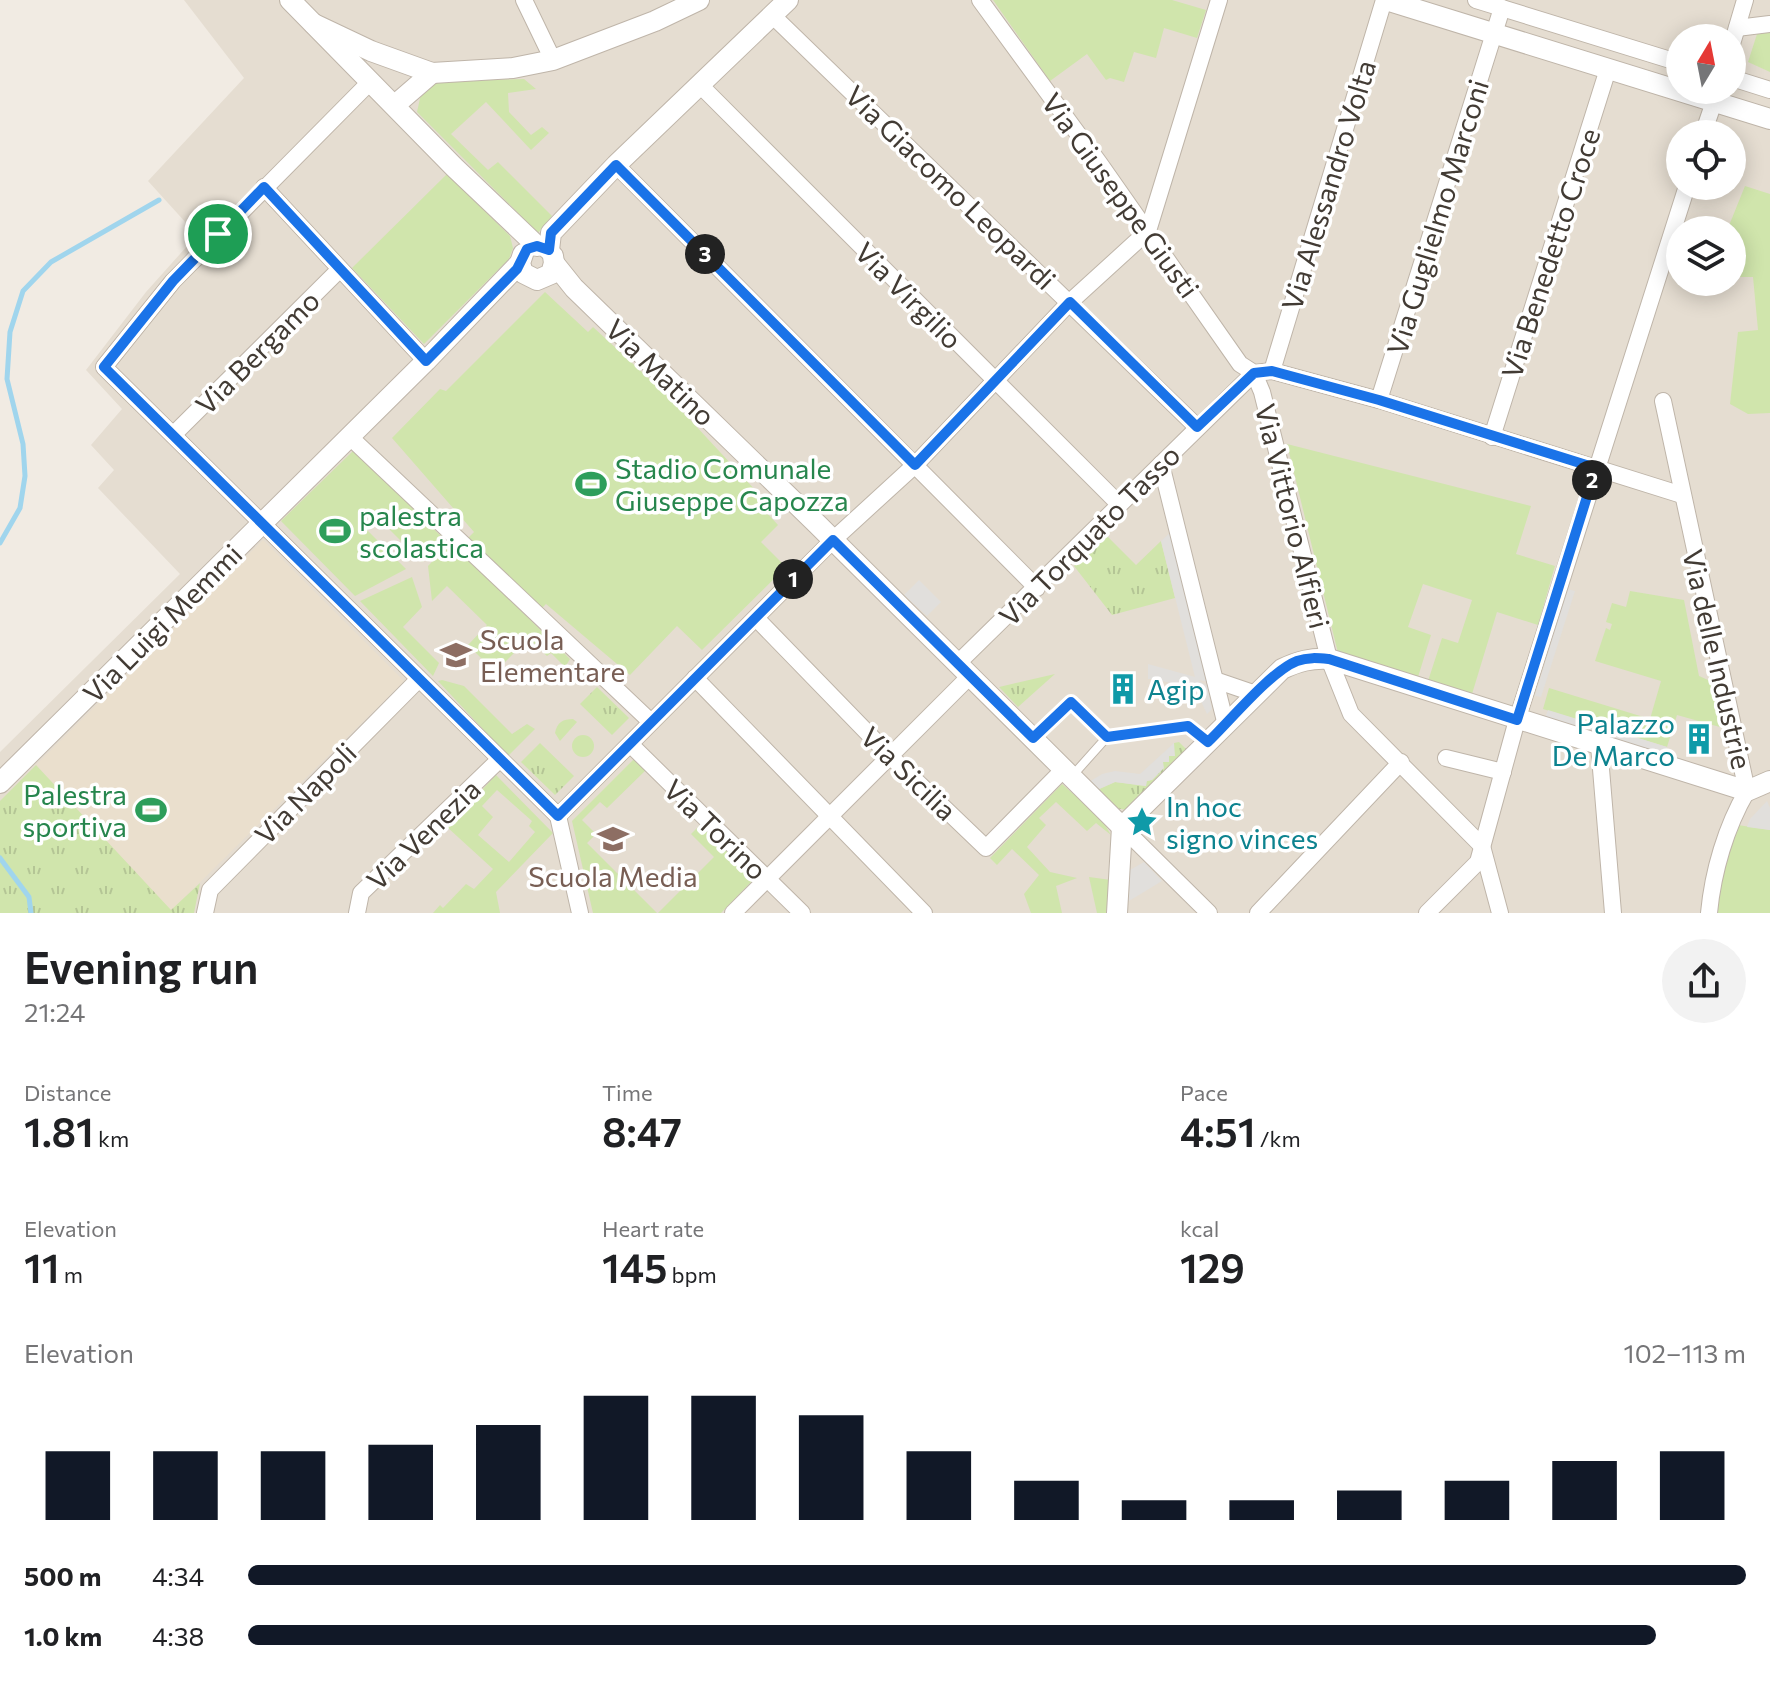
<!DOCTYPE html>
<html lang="en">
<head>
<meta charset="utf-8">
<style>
	:root { --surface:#fff; --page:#f2f2f2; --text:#202124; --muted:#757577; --accent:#111827 }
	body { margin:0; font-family:Commissioner,sans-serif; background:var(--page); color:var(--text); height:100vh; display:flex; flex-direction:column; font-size:30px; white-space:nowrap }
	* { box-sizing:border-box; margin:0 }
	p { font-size:26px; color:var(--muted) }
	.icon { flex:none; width:44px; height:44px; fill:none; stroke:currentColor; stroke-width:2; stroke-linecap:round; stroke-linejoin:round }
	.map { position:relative; height:913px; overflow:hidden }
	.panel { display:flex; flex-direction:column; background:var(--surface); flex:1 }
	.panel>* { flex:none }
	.needle { width:52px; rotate:10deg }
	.buttons { position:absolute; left:1666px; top:24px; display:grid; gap:16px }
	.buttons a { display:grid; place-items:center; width:80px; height:80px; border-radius:50%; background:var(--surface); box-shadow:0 4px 20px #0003; font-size:40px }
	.pin { position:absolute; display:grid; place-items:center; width:68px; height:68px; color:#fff; margin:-34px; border:4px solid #fff; border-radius:50%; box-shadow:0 2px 8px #0007 }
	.km { position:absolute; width:40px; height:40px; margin:-20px; border-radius:50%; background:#222; color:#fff; font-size:22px; line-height:40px; text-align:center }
	.round { display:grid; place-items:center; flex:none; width:84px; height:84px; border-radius:42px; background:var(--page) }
	.overview { display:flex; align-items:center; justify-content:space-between; height:136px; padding:0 24px }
	h1 { font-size:44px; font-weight:600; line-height:60px }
	.figures { display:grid; grid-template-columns:repeat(3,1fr); gap:12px; height:136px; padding:8px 24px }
	.figures div { display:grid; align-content:center }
	.figures b { font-size:40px; font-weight:600 }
	.figures small { font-size:22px; font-weight:400 }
	.figures p { font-size:22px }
	.chart { height:224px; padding:16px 24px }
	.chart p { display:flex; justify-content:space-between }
	.chart svg { width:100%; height:144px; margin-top:8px; stroke:var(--accent); stroke-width:6 }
	ul { padding:0 24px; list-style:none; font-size:26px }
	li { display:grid; grid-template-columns:128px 96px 1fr; align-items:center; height:60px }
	li i { height:20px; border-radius:10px; background:var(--accent) }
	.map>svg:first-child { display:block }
	.residential { fill:#e5ddd1; fill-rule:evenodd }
	.education { fill:#eadfcd }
	.grass { fill:url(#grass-tufts) }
	.garden { fill:#d0e5ac; fill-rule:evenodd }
	.parking { fill:#e1dfdc }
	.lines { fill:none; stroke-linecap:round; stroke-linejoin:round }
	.stream { stroke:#a0d5ed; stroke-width:5 }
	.service-casing { stroke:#bfb5a9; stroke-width:10 }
	.minor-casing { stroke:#bfb5a9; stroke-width:18 }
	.tertiary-casing { stroke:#bfb5a9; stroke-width:22 }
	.service { stroke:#fff; stroke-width:8 }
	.minor { stroke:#fff; stroke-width:16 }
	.tertiary { stroke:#fff; stroke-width:20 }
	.route-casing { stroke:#fff; stroke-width:16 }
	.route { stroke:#1a73e8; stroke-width:10 }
	.labels { text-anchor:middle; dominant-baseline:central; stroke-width:7; stroke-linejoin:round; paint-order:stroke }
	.street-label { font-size:28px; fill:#423b34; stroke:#fff }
	.leisure-label { font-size:28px; fill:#27864d; stroke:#fff; text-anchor:start }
	.education-label { font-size:28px; fill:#785e54; stroke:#fff; text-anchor:start }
	.culture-label { font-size:28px; fill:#0d838f; stroke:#fff; text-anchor:start }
</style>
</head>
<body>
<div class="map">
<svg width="1770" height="913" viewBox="0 0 1770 913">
	<defs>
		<pattern id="grass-tufts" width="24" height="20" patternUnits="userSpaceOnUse" patternTransform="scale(2)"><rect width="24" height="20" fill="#d0e5ac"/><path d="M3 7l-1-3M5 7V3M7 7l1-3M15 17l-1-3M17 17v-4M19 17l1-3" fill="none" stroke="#b4c595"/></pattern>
	</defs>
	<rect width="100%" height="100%" fill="#f1ebe3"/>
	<path class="residential" d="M 184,0 L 1770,0 L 1770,913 L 0,913 L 0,752 L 180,574 L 98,488 L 114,470 L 91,445 L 122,409 L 86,370 L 146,292 L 197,235 L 148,181 L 244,78 ZM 1680,38 L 1732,38 L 1732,90 L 1680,90 ZM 1680,134 L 1732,134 L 1732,186 L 1680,186 ZM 1680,230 L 1732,230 L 1732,282 L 1680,282 Z"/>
	<path class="education" d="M 263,540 L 404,681 L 171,911 L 36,765 Z"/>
	<g class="grass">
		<path d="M 1106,535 L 1136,565 L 1161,541 L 1175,598 L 1112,615 L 1074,566 Z"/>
		<path d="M 1055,674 L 1018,707 L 999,687 Z"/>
		<path d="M 597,687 L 629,718 L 612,735 L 580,704 Z"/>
		<path d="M 573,719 L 577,722 L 560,741 L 555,733 C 557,722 563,719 573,719 Z"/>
		<circle cx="583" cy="746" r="11"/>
		<path d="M 1179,742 L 1187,750 L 1126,810 L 1116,808 L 1097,790 L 1115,782 L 1146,786 L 1146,781 L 1152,780 L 1163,768 L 1163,762 L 1169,756 L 1174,755 L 1174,743 Z"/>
		<path d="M 540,743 L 574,776 L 555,795 L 521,762 Z"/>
		<path d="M 36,765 L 171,910 L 200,883 L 194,913 L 0,913 L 0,801 Z"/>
	</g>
	<g class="garden">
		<path d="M 993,0 L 1172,0 L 1206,10 L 1197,38 L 1164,28 L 1156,58 L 1134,52 L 1124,82 L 1110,78 L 1106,80 L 1087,54 L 1050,81 Z"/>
		<path d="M 1761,29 L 1770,29 L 1770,72 L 1748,62 L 1757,34 Z"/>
		<path d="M 524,79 L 536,89 L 508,93 L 509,112 L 531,135 L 542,127 L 549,133 L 531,150 L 486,102 L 451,134 L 488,170 L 498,162 L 552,216 L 538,233 L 417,112 L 421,94 L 440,81 Z"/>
		<path d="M 447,174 L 510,236 L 513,248 L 509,259 L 424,344 L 352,268 Z"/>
		<path d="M 1745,186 L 1770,194 L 1770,413 L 1748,414 L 1730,404 L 1738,332 L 1758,330 L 1753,277 L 1732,277 L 1732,230 L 1728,228 Z"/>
		<path d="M 545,292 L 588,332 L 593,327 L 669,397 L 772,508 L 767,513 L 778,525 L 761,542 L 786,567 L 702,650 L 677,626 L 630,675 L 546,604 L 540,610 L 468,538 L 474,532 L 392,438 L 440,389 L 446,391 Z"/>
		<path d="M 1287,444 L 1531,506 L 1516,554 L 1555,566 L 1538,625 L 1497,612 L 1472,694 L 1428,681 L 1442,638 L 1458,643 L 1472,600 L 1423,584 L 1408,627 L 1431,635 L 1418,677 L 1338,653 Z"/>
		<path d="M 354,450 L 445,540 L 422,562 L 371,511 L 360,523 L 406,569 L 355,596 L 281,521 Z"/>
		<path d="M 451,542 L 570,659 L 565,667 L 551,653 L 547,656 L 523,633 L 512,644 L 517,650 L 495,672 L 468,645 L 487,625 L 447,586 L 432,601 L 428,566 Z"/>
		<path d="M 412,577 L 422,607 L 403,627 L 439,663 L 433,676 L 360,601 Z"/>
		<path d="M 1630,591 L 1684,600 L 1699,676 L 1717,684 L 1727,729 L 1677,715 L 1667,747 L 1543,709 L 1549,688 L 1650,719 L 1661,681 L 1595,661 L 1606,628 L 1610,630 L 1612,624 L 1606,622 L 1612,603 L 1626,607 Z"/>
		<path d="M 442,680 L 464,686 L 512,734 L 527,724 L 535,729 L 508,756 L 438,681 Z"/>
		<path d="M 635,758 L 647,769 L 607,808 L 600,802 L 582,820 L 596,834 L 587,843 L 657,913 L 593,913 L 572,821 Z"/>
		<path d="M 496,775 L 553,833 L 496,892 L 500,913 L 433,913 L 440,905 L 443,908 L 466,884 L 474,889 L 493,869 L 447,827 ZM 497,790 L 532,821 L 529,826 L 535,832 L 509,862 L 478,835 L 493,817 L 482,806 Z"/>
		<path d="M 1062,784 L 1101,818 L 1111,835 L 1096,823 L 1087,831 L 1056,802 L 1039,818 L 1046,825 L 1027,847 L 1050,872 L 1077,878 L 1056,886 L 1062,913 L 1031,913 L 1024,894 L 1039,875 L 1012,849 L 997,865 L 990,858 Z"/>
		<path d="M 700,825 L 755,878 L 721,913 L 658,913 L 714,857 L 691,834 Z"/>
		<path d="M 1738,825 L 1770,830 L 1770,913 L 1716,913 L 1721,881 Z"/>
		<path d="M 1089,877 L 1111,880 L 1106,913 L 1097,913 Z"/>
	</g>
	<g class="parking">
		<path d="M 1172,531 L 1211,682 L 1198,680 L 1207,686 L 1212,709 L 1207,714 L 1198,695 L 1191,689 L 1156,679 L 1148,679 L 1148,664 L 1195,677 L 1161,541 Z"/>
		<path d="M 919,580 L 941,602 L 927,616 L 904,595 Z"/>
		<path d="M 1567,589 L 1575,591 L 1541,697 L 1535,696 Z"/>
		<path d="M 1548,710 L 1667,747 L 1665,755 L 1545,718 Z"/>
		<path d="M 1174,743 L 1175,756 L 1169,756 L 1169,762 L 1163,762 L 1164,768 L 1152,780 L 1147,781 L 1146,786 L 1115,782 L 1097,790 L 1089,782 L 1102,774 L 1115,771 L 1140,774 Z"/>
		<path d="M 1767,801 L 1770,808 L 1770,830 L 1747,827 L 1750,819 Z"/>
		<path d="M 1144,862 L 1162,881 L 1129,901 L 1130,870 Z"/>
	</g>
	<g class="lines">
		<g class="stream">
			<path d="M 0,543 L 20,508 L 25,476 L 23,444 L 7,379 L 10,332 L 23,291 L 51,262 L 159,200"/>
			<path d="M 0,858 L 29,897 L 31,913"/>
		</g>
		<defs>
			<g id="service">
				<path d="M 1035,736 L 1071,702 L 1107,737 L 1188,726 L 1208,742"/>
				<path d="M 1073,775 L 1107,737"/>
			</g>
			<g id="minor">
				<path d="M 524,0 L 553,60"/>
				<path d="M 980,0 L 1100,164 L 1240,364 L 1254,373 L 1272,371 L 1379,400 L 1682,495"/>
				<path d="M 1476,0 L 1680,63"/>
				<path d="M 773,16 L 1197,427"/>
				<path d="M 1737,28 L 1770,24"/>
				<path d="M 1732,44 L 1745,0"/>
				<path d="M 1732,78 L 1770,90"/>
				<path d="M 371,81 L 173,281 L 104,367 L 558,816"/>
				<path d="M 700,85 L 1119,504"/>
				<path d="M 1703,134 L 1718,90"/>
				<path d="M 616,165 L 1037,588"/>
				<path d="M 264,187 L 426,361"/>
				<path d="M 1272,371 L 1384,0"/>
				<path d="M 1379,400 L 1502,8"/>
				<path d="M 1663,401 L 1747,791 C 1726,827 1713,871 1709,913"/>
				<path d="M 173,435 L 340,269"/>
				<path d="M 350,437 L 651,722"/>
				<path d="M 1492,437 L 1608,69"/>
				<path d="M 1161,464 L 1226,725"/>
				<path d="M 756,618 L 890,756 L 986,848 L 1064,769"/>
				<path d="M 958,663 L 1254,373 L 1262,392 L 1329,659 L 1351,714 L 1482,846 L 1500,913"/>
				<path d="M 695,678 L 924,913"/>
				<path d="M 1215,680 L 1256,694"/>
				<path d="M 631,745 L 802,913"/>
				<path d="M 1599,745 L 1613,913"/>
				<path d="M 1446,758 L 1503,772"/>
				<path d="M 558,816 L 833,540 L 915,465 L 1070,302 L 1148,231 L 1219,0"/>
				<path d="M 558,816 L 580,913"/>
				<path d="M 1122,827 L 1209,913"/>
				<path d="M 205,913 L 210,890 L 418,680"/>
				<path d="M 357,913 L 361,893 L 499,760"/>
				<path d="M 733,913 L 970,676"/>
				<path d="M 1258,913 L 1401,762"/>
				<path d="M 1427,913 L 1478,862 L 1517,720 L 1687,186"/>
			</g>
			<g id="tertiary">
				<path d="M 290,0 L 454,167 L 537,246"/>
				<path d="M 1386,0 L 1770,119"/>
				<path d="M 314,24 L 371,51 L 432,73 L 513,68 L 553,60 L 655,21 L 699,0"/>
				<path d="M 395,105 L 432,73"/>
				<path d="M 549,250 L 551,233 L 616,165 L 788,0"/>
				<path d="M 523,254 L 520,263 L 523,273 L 537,280 L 551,274 L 554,263 L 553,256"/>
				<path d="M 554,263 L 574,288 L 817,524 L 1122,827"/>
				<path d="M 0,783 L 426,361 L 520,263"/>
				<path d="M 1122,827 L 1282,669 C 1299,661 1311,658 1329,659 L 1747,791 L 1770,781"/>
				<path d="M 1117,913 L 1122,827"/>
			</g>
		</defs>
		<use href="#service" class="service-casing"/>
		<use href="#minor" class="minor-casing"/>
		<use href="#tertiary" class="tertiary-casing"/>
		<use href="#service" class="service"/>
		<use href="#minor" class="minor"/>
		<use href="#tertiary" class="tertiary"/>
	</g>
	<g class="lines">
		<defs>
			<path id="route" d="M 616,165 L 915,465 L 1070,302 L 1197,427 L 1254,373 L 1272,371 L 1379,400 L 1596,468 L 1517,720 L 1329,659 C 1318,658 1308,657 1297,661 C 1271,671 1230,721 1208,742 L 1188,726 L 1107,737 L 1071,702 L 1033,738 L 833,540 L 558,816 L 104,367 L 173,281 L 264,187 L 426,361 L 517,269 L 527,249 L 537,246 L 549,250 L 551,233 Z"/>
		</defs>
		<use href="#route" class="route-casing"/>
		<use href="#route" class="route"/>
	</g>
	<defs>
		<symbol id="stadium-bare" viewBox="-9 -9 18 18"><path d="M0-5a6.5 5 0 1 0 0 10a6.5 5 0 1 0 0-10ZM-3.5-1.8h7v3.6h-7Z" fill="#2e9e5b" stroke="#fff" stroke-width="2.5" paint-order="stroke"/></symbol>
		<symbol id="school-bare" viewBox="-9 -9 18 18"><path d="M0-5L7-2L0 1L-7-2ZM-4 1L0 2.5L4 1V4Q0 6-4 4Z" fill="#8d6e63" stroke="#fff" stroke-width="2.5" paint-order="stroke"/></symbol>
		<symbol id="building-bare" viewBox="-9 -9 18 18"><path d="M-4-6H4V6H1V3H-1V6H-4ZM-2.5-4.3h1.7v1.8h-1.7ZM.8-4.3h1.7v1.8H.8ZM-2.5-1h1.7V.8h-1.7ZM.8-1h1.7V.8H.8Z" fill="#0f9aa8" stroke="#fff" stroke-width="2.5" paint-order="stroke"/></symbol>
		<symbol id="sight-bare" viewBox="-9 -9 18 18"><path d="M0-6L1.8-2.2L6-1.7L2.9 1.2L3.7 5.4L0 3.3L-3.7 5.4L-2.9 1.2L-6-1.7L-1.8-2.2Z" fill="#0f9aa8" stroke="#fff" stroke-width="2.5" paint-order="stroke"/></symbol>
	</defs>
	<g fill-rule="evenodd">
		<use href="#stadium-bare" x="569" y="462" width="44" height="44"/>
		<use href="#stadium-bare" x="313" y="509" width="44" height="44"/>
		<use href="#school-bare" x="434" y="633" width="44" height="44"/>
		<use href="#building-bare" x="1101" y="667" width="44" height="44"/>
		<use href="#building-bare" x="1677" y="717" width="44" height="44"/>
		<use href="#stadium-bare" x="129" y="788" width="44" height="44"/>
		<use href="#sight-bare" x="1120" y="800" width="44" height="44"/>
		<use href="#school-bare" x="591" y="817" width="44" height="44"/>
	</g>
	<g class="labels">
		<g class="street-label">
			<text transform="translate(1328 185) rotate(-73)">Via Alessandro Volta</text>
			<text transform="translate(951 187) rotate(44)">Via Giacomo Leopardi</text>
			<text transform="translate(1121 195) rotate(54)">Via Giuseppe Giusti</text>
			<text transform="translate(1437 217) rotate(-73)">Via Guglielmo Marconi</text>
			<text transform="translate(1550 253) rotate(-72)">Via Benedetto Croce</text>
			<text transform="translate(909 295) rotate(45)">Via Virgilio</text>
			<text transform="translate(257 352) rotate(-45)">Via Bergamo</text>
			<text transform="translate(661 372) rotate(44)">Via Matino</text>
			<text transform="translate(1293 516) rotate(76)">Via Vittorio Alfieri</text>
			<text transform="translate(1089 535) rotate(-45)">Via Torquato Tasso</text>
			<text transform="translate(162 623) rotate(-45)">Via Luigi Memmi</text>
			<text transform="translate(1718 659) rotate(77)">Via delle Industrie</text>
			<text transform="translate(909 773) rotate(44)">Via Sicilia</text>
			<text transform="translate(305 793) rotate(-45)">Via Napoli</text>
			<text transform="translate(716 829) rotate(44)">Via Torino</text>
			<text transform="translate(423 834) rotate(-44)">Via Venezia</text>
		</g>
		<g class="leisure-label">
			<text x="615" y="468">Stadio Comunale<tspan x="615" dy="32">Giuseppe Capozza</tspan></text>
			<text x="359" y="515">palestra<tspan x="359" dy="32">scolastica</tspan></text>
			<text x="127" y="794" text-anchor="end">Palestra<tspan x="127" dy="32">sportiva</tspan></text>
		</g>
		<g class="education-label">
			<text x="480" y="639">Scuola<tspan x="480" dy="32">Elementare</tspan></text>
			<text x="613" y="876" text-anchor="middle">Scuola Media</text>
		</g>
		<g class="culture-label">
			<text x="1147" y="689">Agip</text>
			<text x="1675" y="723" text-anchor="end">Palazzo<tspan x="1675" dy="32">De Marco</tspan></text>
			<text x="1166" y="806">In hoc<tspan x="1166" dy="32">signo vinces</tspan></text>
		</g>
	</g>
</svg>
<div class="buttons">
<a><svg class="needle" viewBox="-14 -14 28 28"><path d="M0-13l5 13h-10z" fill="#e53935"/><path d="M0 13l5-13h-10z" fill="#757577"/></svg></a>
<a><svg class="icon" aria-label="locate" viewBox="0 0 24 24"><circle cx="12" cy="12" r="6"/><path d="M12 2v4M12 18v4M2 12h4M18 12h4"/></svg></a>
<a><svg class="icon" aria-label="layers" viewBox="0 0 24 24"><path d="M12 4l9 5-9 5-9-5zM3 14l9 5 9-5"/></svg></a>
</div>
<div class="pin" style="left:218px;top:234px;background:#1e9e55"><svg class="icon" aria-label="arrive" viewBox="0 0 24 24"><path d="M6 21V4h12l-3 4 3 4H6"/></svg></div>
<b class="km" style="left:793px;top:579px">1</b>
<b class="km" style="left:1592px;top:480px">2</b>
<b class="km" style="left:705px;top:254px">3</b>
</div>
<section class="panel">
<div class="overview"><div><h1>Evening run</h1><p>21:24</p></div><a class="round"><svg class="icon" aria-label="share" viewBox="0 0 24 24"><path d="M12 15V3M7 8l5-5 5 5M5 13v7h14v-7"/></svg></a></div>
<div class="figures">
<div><p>Distance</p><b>1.81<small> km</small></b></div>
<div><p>Time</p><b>8:47</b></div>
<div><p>Pace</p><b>4:51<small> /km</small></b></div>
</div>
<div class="figures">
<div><p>Elevation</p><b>11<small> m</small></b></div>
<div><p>Heart rate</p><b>145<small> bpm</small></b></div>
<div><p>kcal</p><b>129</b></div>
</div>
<div class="chart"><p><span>Elevation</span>102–113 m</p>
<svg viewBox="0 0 160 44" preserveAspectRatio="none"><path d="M5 44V23M15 44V23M25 44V23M35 44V21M45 44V15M55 44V6M65 44V6M75 44V12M85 44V23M95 44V32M105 44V38M115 44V38M125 44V35M135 44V32M145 44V26M155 44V23"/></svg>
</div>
<ul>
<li><b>500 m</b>4:34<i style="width:100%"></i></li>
<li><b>1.0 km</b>4:38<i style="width:94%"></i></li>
</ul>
</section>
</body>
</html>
